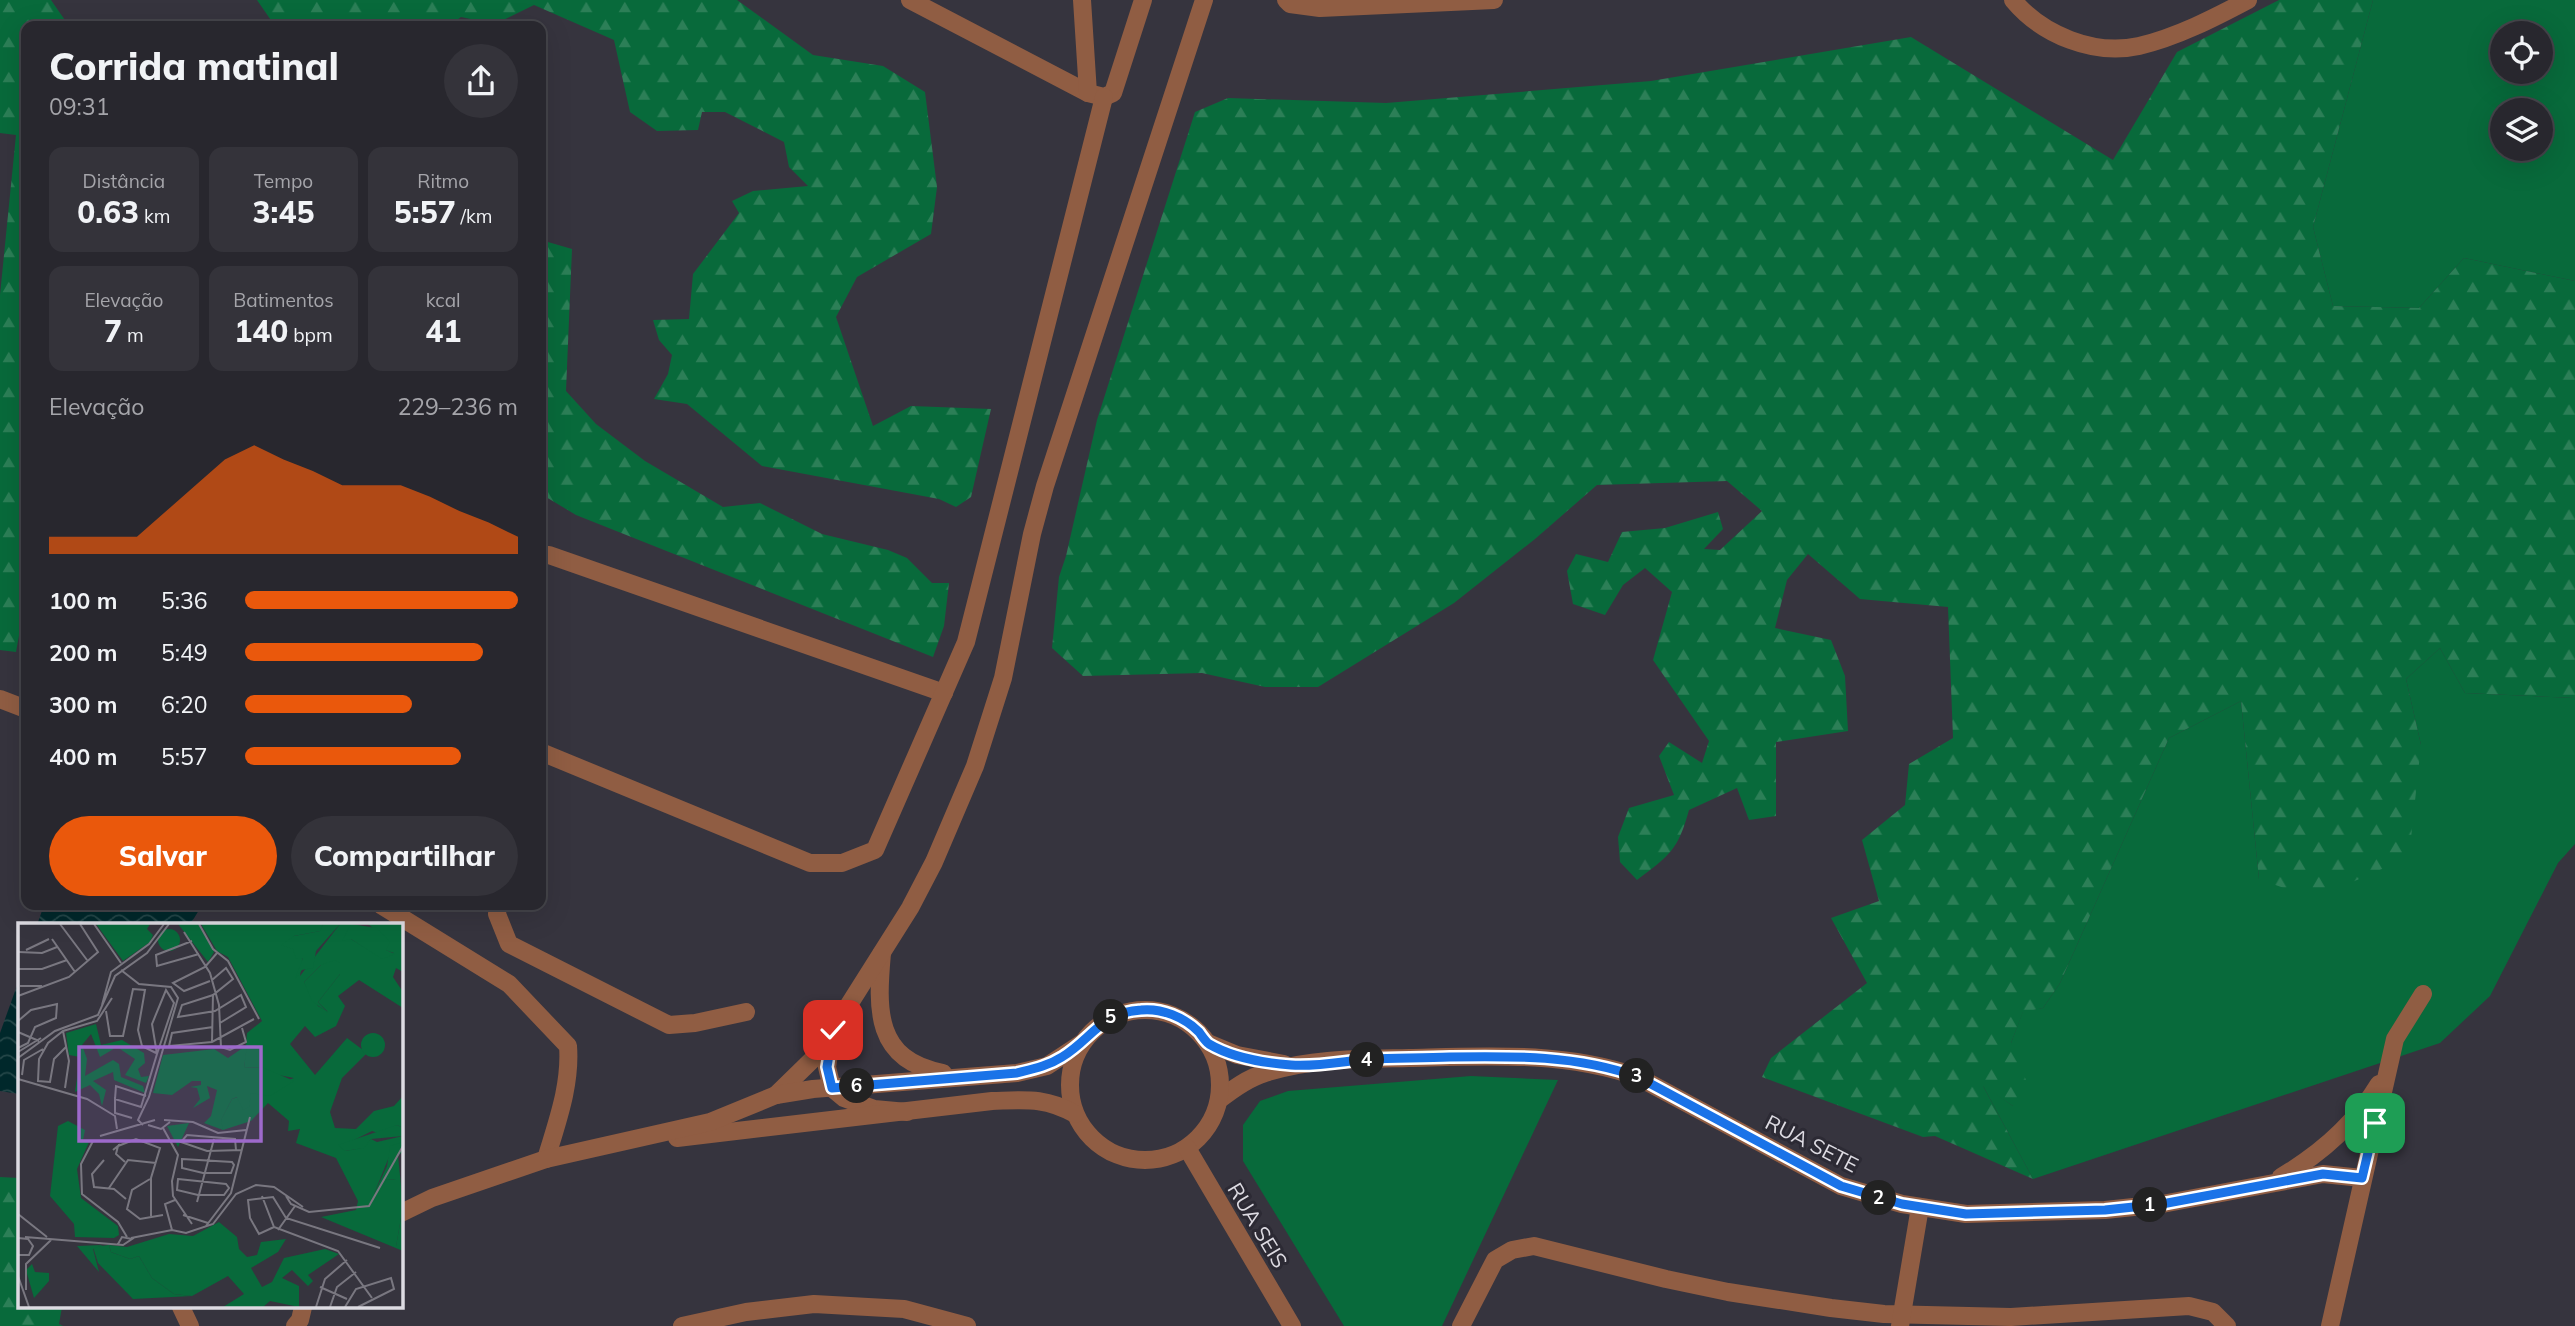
<!DOCTYPE html>
<html lang="pt">
<head>
<meta charset="utf-8">
<style>
	:root { --surface:#28272e; --page:#34333a; --text:#f1f3f6; --muted:#a5a5aa; --line:#44444a; --accent:#ea580c }
	body { margin:0; font-family:Mulish,sans-serif; background:var(--page); color:var(--text); height:100vh; display:flex; flex-direction:column; font-size:26px; white-space:nowrap }
	* { box-sizing:border-box; margin:0 }
	p { font-size:23px; color:var(--muted) }
	.icon { flex:none; width:38px; height:38px; fill:none; stroke:currentColor; stroke-width:2; stroke-linecap:round; stroke-linejoin:round }
	.map { position:relative; flex:1; overflow:hidden }
	.sheet { position:absolute; left:21px; top:21px; width:525px; height:889px; display:flex; flex-direction:column; background:var(--surface); border-radius:14px; box-shadow:0 7px 28px #0002,0 0 0 2px var(--line) }
	.sheet>* { flex:none }
	.buttons { position:absolute; left:2490px; top:21px; display:grid; gap:14px }
	.buttons a { display:grid; place-items:center; width:63px; height:63px; border-radius:50%; background:var(--surface); box-shadow:0 7px 28px #0002,0 0 0 2px var(--line); font-size:35px }
	.pin { position:absolute; display:grid; place-items:center; width:60px; height:60px; color:#fff; margin:-30px; border-radius:14px; box-shadow:0 4px 10px #0006 }
	.km { position:absolute; width:35px; height:35px; margin:-18px; border-radius:50%; background:#222; color:#fff; font-size:19px; line-height:35px; text-align:center }
	.round { display:grid; place-items:center; flex:none; width:74px; height:74px; border-radius:37px; background:var(--page) }
	.overview { display:flex; align-items:center; justify-content:space-between; height:119px; padding:0 28px }
	h1 { font-size:38px; font-weight:800; line-height:52px }
	.figures { display:grid; grid-template-columns:repeat(3,1fr); gap:10px; height:119px; padding:7px 28px }
	.figures div { display:grid; align-content:center; border-radius:14px; background:var(--page); text-align:center }
	.figures b { font-size:30px; font-weight:800 }
	.figures small { font-size:19px; font-weight:400 }
	.figures p { font-size:19px }
	.chart { height:196px; padding:14px 28px }
	.chart p { display:flex; justify-content:space-between }
	.chart svg { width:100%; height:126px; margin-top:7px; fill:var(--accent); opacity:.7 }
	.cta { display:flex; gap:14px; margin-top:auto; padding:14px 28px }
	.cta a { flex:1; height:80px; border-radius:42px; background:var(--accent); color:#fff; font-size:28px; font-weight:800; line-height:80px; text-align:center }
	.cta a+a { background:var(--page); color:var(--text) }
	ul { padding:0 28px; list-style:none; font-size:23px }
	li { display:grid; grid-template-columns:112px 84px 1fr; align-items:center; height:52px }
	li i { height:18px; border-radius:9px; background:var(--accent) }
	.map>svg:first-child { display:block }
	.grass { fill:#086a3b; fill-rule:evenodd }
	.forest { fill:url(#forest-firs) }
	.water { fill:url(#water-waves) }
	.lines { fill:none; stroke-linecap:round; stroke-linejoin:round }
	.minor { stroke:#905d43; stroke-width:18 }
	.tertiary { stroke:#905d43; stroke-width:18 }
	.route-casing { stroke:#fff; stroke-width:14 }
	.route { stroke:#1a73e8; stroke-width:9 }
	.labels { text-anchor:middle; dominant-baseline:central; stroke-width:6; stroke-linejoin:round; paint-order:stroke }
	.street-label { font-size:21px; fill:#dddbe2; stroke:#2c2a34 }
	.inset-road { fill:none; stroke:#797780; stroke-width:2 }
	.view { fill:#9d69cb; fill-opacity:0.15; stroke:#9d69cb; stroke-width:3.5 }
	.inset-edge { fill:none; stroke:#dddbe2; stroke-width:3.5 }
</style>
</head>
<body>
<div class="map">
<svg width="2575" height="1326" viewBox="0 0 2575 1326">
	<defs>
		<pattern id="forest-firs" width="22" height="20" patternUnits="userSpaceOnUse" patternTransform="scale(1.75)"><rect width="22" height="20" fill="#086a3b"/><path d="M5 1l3.5 6h-7zM16 11l3.5 6h-7z" fill="#2c7f57"/></pattern>
		<pattern id="water-waves" width="16" height="10" patternUnits="userSpaceOnUse" patternTransform="scale(1.75)"><rect width="16" height="10" fill="#00282b"/><path d="M0 5q4-4 8 0t8 0" fill="none" stroke="#254749"/></pattern>
	</defs>
	<rect width="100%" height="100%" fill="#36343e"/>
	<g class="grass">
		<path d="M 2373,0 L 2575,0 L 2575,281 L 2464,258 L 2419,308 L 2333,306 L 2313,227 ZM 2502,33 L 2541,33 L 2541,72 L 2502,72 ZM 2502,110 L 2541,110 L 2541,149 L 2502,149 Z"/>
		<path d="M 2440,648 L 2465,693 L 2575,698 L 2575,844 L 2558,863 L 2490,996 L 2440,1043 L 2033,1179 L 1982,1084 L 2013,1106 L 2011,1043 L 2023,1011 L 2043,1008 L 2060,983 L 2169,738 L 2241,701 L 2259,879 L 2421,745 L 2406,679 Z"/>
		<path d="M 1471,1076 L 1558,1080 L 1442,1326 L 1344,1326 L 1243,1161 L 1243,1125 L 1260,1101 L 1288,1091 Z"/>
	</g>
	<g class="forest">
		<path d="M 0,0 L 51,0 L 69,26 L 26,26 L 26,597 L 16,652 L 0,650 L 0,295 L 16,135 L 0,133 Z"/>
		<path d="M 257,0 L 737,0 L 813,55 L 883,66 L 925,92 L 937,187 L 931,234 L 857,277 L 836,317 L 873,426 L 911,406 L 991,409 L 971,497 L 956,507 L 939,499 L 762,466 L 687,404 L 654,399 L 668,374 L 672,355 L 659,340 L 653,320 L 689,319 L 693,274 L 739,213 L 732,201 L 753,191 L 808,186 L 789,167 L 784,142 L 725,112 L 702,112 L 698,130 L 657,131 L 630,112 L 614,40 L 534,5 L 495,24 L 461,17 L 449,26 L 275,26 Z"/>
		<path d="M 2279,0 L 2373,0 L 2313,227 L 2333,306 L 2419,308 L 2464,258 L 2575,281 L 2575,698 L 2465,693 L 2440,648 L 2406,679 L 2421,745 L 2409,857 L 2314,899 L 2259,879 L 2241,701 L 2169,738 L 2060,983 L 2043,1008 L 2023,1012 L 2011,1043 L 2030,1090 L 2013,1106 L 1983,1086 L 2033,1179 L 1935,1136 L 1923,1137 L 1762,1077 L 1771,1058 L 1867,983 L 1831,918 L 1879,901 L 1862,840 L 1905,805 L 1909,764 L 1953,738 L 1948,607 L 1860,599 L 1808,554 L 1787,580 L 1775,628 L 1831,640 L 1845,676 L 1848,731 L 1776,742 L 1776,816 L 1749,820 L 1737,788 L 1689,810 C 1678,850 1670,855 1637,880 L 1620,862 L 1618,837 L 1629,808 L 1674,795 L 1659,756 L 1669,742 L 1702,763 L 1709,741 L 1653,660 L 1672,592 L 1645,568 L 1623,585 L 1605,615 L 1573,604 L 1567,571 L 1576,554 L 1608,562 L 1622,532 L 1665,528 L 1718,512 L 1723,529 L 1704,549 L 1720,550 L 1762,511 L 1727,481 L 1597,485 L 1535,539 L 1454,603 L 1318,687 L 1265,687 L 1202,673 L 1083,676 L 1052,648 L 1059,577 L 1066,556 L 1097,420 L 1195,112 L 1228,98 L 1386,103 L 1651,81 L 1911,37 L 2113,160 L 2177,52 Z"/>
		<path d="M 541,240 L 572,249 L 566,391 L 596,424 L 645,461 L 723,507 L 760,503 L 822,534 L 888,550 L 907,558 L 932,583 L 949,583 L 944,626 L 933,657 L 576,515 L 541,494 Z"/>
		<path d="M 0,1177 L 19,1178 L 19,1307 L 62,1307 L 59,1324 L 63,1326 L 0,1326 Z"/>
	</g>
	<g class="water">
		<path d="M 44,905 L 202,905 L 190,925 L 37,925 Z"/>
		<path d="M 19,980 L 19,1094 L 0,1091 L 0,1033 Z"/>
	</g>
	<g class="lines">
		<g class="minor">
			<path d="M 910,0 L 1088,93 L 1104,97 L 1113,93 L 1143,0"/>
			<path d="M 1082,0 L 1088,93"/>
			<path d="M 1286,0 L 1290,4 L 1320,8 L 1494,0"/>
			<path d="M 2013,0 C 2042,35 2094,56 2139,46 C 2177,37 2214,18 2248,0"/>
			<path d="M 541,555 L 549,555 L 944,693"/>
			<path d="M 0,699 L 26,709"/>
			<path d="M 541,752 L 810,863 L 842,863 L 875,850 L 966,642 L 1104,97"/>
			<path d="M 381,905 L 509,984 L 568,1046 C 571,1085 557,1122 546,1159"/>
			<path d="M 498,905 L 497,914 L 509,944 L 669,1025 L 695,1023 L 746,1012"/>
			<path d="M 1208,1043 L 1237,1055 L 1284,1064"/>
			<path d="M 1219,1100 C 1233,1089 1248,1078 1265,1073 C 1310,1058 1362,1059 1409,1058 C 1486,1056 1564,1051 1638,1077 L 1841,1186 L 1902,1204 L 1966,1214 L 2105,1210 L 2162,1204 L 2323,1174 L 2362,1178"/>
			<path d="M 2281,1177 C 2320,1154 2356,1122 2379,1084"/>
			<path d="M 682,1326 L 746,1312 L 814,1304 L 904,1309 L 967,1326"/>
			<path d="M 1461,1326 L 1495,1260 L 1512,1250 L 1534,1246 L 1666,1279 L 1728,1292 L 1831,1308 L 1884,1314 L 2011,1317 L 2189,1306 L 2213,1312 L 2227,1326"/>
			<path d="M 1900,1326 L 1920,1207"/>
			<path d="M 2330,1326 L 2395,1039 L 2423,994"/>
		</g>
		<g class="tertiary">
			<path d="M 882,953 C 877,1009 874,1060 943,1073"/>
			<circle cx="1145" cy="1085" r="75"/>
			<path d="M 776,1095 L 816,1056 L 829,1036"/>
			<path d="M 907,1112 L 874,1109 L 844,1098 L 832,1088 L 827,1067 L 833,1030 L 910,908 L 934,862 L 975,766 L 1003,678 L 1032,534 L 1045,486 L 1204,0"/>
			<path d="M 677,1138 L 992,1101 C 1025,1100 1045,1097 1075,1114"/>
			<path d="M 1187,1148 L 1292,1326"/>
			<path d="M 401,1213 L 432,1198 L 546,1159 L 710,1122 L 776,1095 L 813,1089 L 1017,1073 L 1047,1066 L 1082,1043"/>
			<path d="M 181,1307 L 190,1326"/>
			<path d="M 295,1326 L 300,1320 L 303,1307"/>
		</g>
	</g>
	<g class="lines">
		<defs>
			<path id="route" d="M 833,1030 L 827,1067 L 832,1088 L 1017,1073 C 1033,1069 1048,1066 1062,1057 C 1092,1039 1101,1012 1141,1010 C 1162,1008 1184,1017 1199,1032 C 1202,1036 1205,1041 1209,1044 C 1233,1058 1264,1063 1291,1065 C 1317,1067 1345,1061 1370,1059 C 1397,1058 1423,1058 1450,1057 C 1514,1056 1577,1055 1638,1077 L 1841,1186 L 1902,1204 L 1966,1214 L 2105,1210 L 2162,1204 L 2323,1174 L 2362,1178 L 2375,1123"/>
		</defs>
		<use href="#route" class="route-casing"/>
		<use href="#route" class="route"/>
	</g>
	<g class="labels">
		<g class="street-label">
			<text transform="translate(1812 1143) rotate(27)">RUA SETE</text>
			<text transform="translate(1258 1225) rotate(59)">RUA SEIS</text>
		</g>
	</g>
	<g transform="translate(18 923)">
		<rect width="385" height="385" fill="#36343e"/>
		<path d="M 160,1 L 180,1 L 196,29 L 190,39 ZM 183,1 L 305,1 L 303,8 L 276,13 L 272,23 L 285,34 L 282,53 L 322,1 L 333,1 L 333,16 L 363,34 L 376,30 L 367,27 L 364,13 L 350,1 L 385,1 L 385,49 L 378,45 L 375,54 L 385,69 L 385,85 L 341,57 L 320,73 L 327,83 L 318,103 L 297,114 L 287,103 L 272,121 L 297,152 L 329,115 L 349,130 L 324,155 L 312,189 L 317,205 L 338,206 L 356,188 L 376,183 L 385,173 L 385,205 L 379,202 L 363,211 L 354,208 L 326,222 L 327,228 L 343,225 L 353,216 L 359,219 L 385,213 L 385,219 L 375,224 L 356,271 L 369,256 L 378,257 L 378,323 L 385,283 L 385,328 L 303,294 L 338,287 L 340,278 L 318,235 L 278,220 L 282,206 L 270,208 L 271,198 L 250,180 L 233,198 L 205,207 L 201,200 L 214,176 L 276,155 L 250,150 L 244,144 L 226,145 L 229,110 L 244,98 L 210,34 L 199,28 ZM 303,42 L 322,51 L 300,79 L 310,89 L 300,83 L 286,59 ZM 171,200 L 160,224 L 149,203 ZM 91,322 L 93,329 L 112,336 L 121,333 L 134,355 L 156,371 L 174,373 L 115,376 L 80,340 L 75,324 ZM 14,341 L 17,349 L 31,350 L 31,358 L 16,375 L 8,347 Z" fill="#086a3b" fill-rule="evenodd"/>
		<path d="M 78,1 L 132,1 L 129,6 L 135,12 L 132,19 L 105,38 ZM 305,1 L 322,1 L 298,28 L 295,45 L 284,47 L 277,56 L 285,35 L 278,36 L 275,26 L 263,22 L 276,13 L 302,8 ZM 333,1 L 359,5 L 372,19 L 368,27 L 377,31 L 364,36 L 333,16 L 324,18 ZM 317,37 L 322,40 L 322,51 L 300,79 L 310,90 L 294,78 L 286,59 L 303,42 ZM 78,101 L 83,122 L 104,117 L 126,130 L 127,140 L 120,146 L 123,154 L 131,153 L 128,160 L 107,152 L 117,136 L 99,124 L 82,134 L 73,111 L 64,122 L 69,136 L 67,153 L 95,137 L 101,141 L 103,154 L 125,163 L 127,170 L 96,157 L 95,149 L 75,158 L 88,167 L 84,183 L 81,171 L 72,162 L 57,169 L 62,134 L 51,132 L 48,110 ZM343 122a12 12 0 1 1 24 0a12 12 0 1 1-24 0ZM 229,122 L 226,145 L 244,144 L 276,158 L 252,173 L 233,170 L 231,184 L 225,187 L 219,174 L 214,176 L 203,197 L 205,207 L 186,200 L 193,193 L 199,167 L 189,163 L 192,175 L 175,185 L 182,176 L 179,165 L 172,164 L 183,162 L 183,158 L 174,158 L 154,172 L 135,170 L 145,132 L 196,126 L 210,135 ZM 50,198 L 67,207 L 65,217 L 71,219 L 59,246 L 63,275 L 100,303 L 101,312 L 96,315 L 57,314 L 56,301 L 32,273 L 40,203 ZM 379,202 L 385,205 L 385,213 L 353,216 L 346,225 L 327,228 L 320,222 ZM 385,219 L 385,229 L 380,232 L 385,283 L 378,324 L 378,257 L 369,256 L 356,279 L 356,271 L 369,243 L 372,223 ZM 201,299 L 219,314 L 221,326 L 229,334 L 239,332 L 243,319 L 268,316 L 260,329 L 233,345 L 244,364 L 254,359 L 266,335 L 307,326 L 321,331 L 290,352 L 295,358 L 290,363 L 274,347 L 264,355 L 281,363 L 281,384 L 252,378 L 245,384 L 205,384 L 226,371 L 210,353 L 174,373 L 156,371 L 134,355 L 121,333 L 112,336 L 93,329 L 91,322 L 109,324 L 151,311 L 175,313 ZM 85,322 L 75,326 L 81,349 L 59,323 Z" fill="#086a3b"/>
		<path d="M140 17a11 11 0 1 1 22 0a11 11 0 1 1-22 0Z" fill="#086a3b"/>
		<path class="inset-road" d="M 42,1 L 69,37M 76,1 L 103,40M 181,1 L 195,26 L 210,38 L 241,96M 166,9 L 192,50 L 201,82 L 203,124 L 212,127 L 228,119 L 224,105M 34,16 L 57,49M 174,18 L 138,32 L 139,43 L 181,31M 8,27 L 31,16M 1,29 L 24,30 L 39,24M 0,46 L 24,46 L 49,37M 103,47 L 121,61 L 153,64 L 160,75 L 131,174 L 120,197 L 125,202M 194,57 L 208,45 L 215,56 L 195,72 L 164,82 L 160,94 L 197,88 L 223,72 L 228,84 L 202,100M 192,58 L 166,68 L 155,60 L 187,44 L 199,30M 2,63 L 24,63M 148,67 L 156,80 L 139,131 L 134,101 ZM 0,73 L 51,54 L 80,29 L 62,1M 84,82 L 93,49 L 131,21 L 146,1M 88,88 L 92,113 L 105,113 L 115,66 L 127,67 L 120,107 L 124,123 L 138,130M 0,98 L 13,87 L 39,81 L 38,95 L 17,104 L 10,120 L 0,125M 195,104 L 154,110 L 151,123 L 194,119 L 236,96M 45,108 L 51,138 L 47,165M 0,109 L 21,118M 194,119 L 195,71M 48,124 L 36,136 L 32,159 L 20,158 L 21,136 L 30,120 L 45,108 L 79,98 L 94,75M 0,129 L 23,115M 0,135 L 37,108 L 80,92 L 97,53 L 129,30 L 151,1M 4,152 L 6,137 L 25,126M 0,156 L 69,176 L 97,193 L 99,206M 97,176 L 98,163 L 128,173M 114,195 L 97,190 L 97,176 L 123,184 L 139,131M 146,197 L 175,199 L 200,210 L 228,207M 130,202 L 143,206 L 152,199M 145,205 L 160,232 L 154,258 L 155,273 L 174,301M 82,213 L 137,197M 75,218 L 63,241 L 64,271 L 100,299 L 109,314M 100,223 L 118,216 L 142,225 L 133,255 L 133,293M 95,227 L 100,223 L 98,231 L 107,239M 218,227 L 217,216 L 169,212 L 163,219 L 189,228 L 224,227M 164,236 L 214,239 L 216,242 L 213,250 L 185,250 L 164,245 ZM 86,237 L 74,251 L 76,264 L 96,266 L 108,276M 132,256 L 114,267 L 109,286 L 122,296 L 145,292M 160,256 L 208,261 L 211,265 L 206,272 L 180,272 L 159,267 ZM 91,265 L 110,237 L 138,240M 244,273 L 256,304 L 320,328 L 354,375M 268,273 L 273,281 L 291,289 L 351,283 L 385,223M 179,279 L 196,216M 0,291 L 29,314M 165,292 L 190,300M 188,303 L 213,270 L 232,194M 256,304 L 241,311 L 232,295 L 230,277 L 255,274 L 268,295 L 362,325M 154,307 L 147,281 L 157,277M 260,307 L 277,283M 7,314 L 105,322 L 114,316 L 104,314 L 100,321M 0,315 L 10,316 L 15,323 L 11,332 L 0,332M 113,315 L 154,307 L 168,310 L 195,301 L 218,271 L 238,262 L 256,264 L 285,284M 0,353 L 11,384M 302,364 L 329,376M 8,367 L 8,341 L 33,317M 298,384 L 307,356 L 329,337M 312,384 L 319,364 L 338,349M 327,384 L 338,366 L 373,355 L 376,366 L 340,384"/>
		<path class="view" d="M 61,124 L 243,124 L 243,218 L 61,218 Z"/>
		<rect width="385" height="385" class="inset-edge"/>
	</g>
</svg>
<div class="buttons">
<a><svg class="icon" aria-label="locate" viewBox="0 0 24 24"><circle cx="12" cy="12" r="6"/><path d="M12 2v4M12 18v4M2 12h4M18 12h4"/></svg></a>
<a><svg class="icon" aria-label="layers" viewBox="0 0 24 24"><path d="M12 4l9 5-9 5-9-5zM3 14l9 5 9-5"/></svg></a>
</div>
<div class="pin" style="left:2375px;top:1123px;background:#1e9e55"><svg class="icon" aria-label="arrive" viewBox="0 0 24 24"><path d="M6 21V4h12l-3 4 3 4H6"/></svg></div>
<div class="pin" style="left:833px;top:1030px;background:#d93025"><svg class="icon" aria-label="check" viewBox="0 0 24 24"><path d="M5 12l5 5 9-10"/></svg></div>
<b class="km" style="left:2150px;top:1205px">1</b>
<b class="km" style="left:1879px;top:1198px">2</b>
<b class="km" style="left:1637px;top:1076px">3</b>
<b class="km" style="left:1367px;top:1060px">4</b>
<b class="km" style="left:1111px;top:1017px">5</b>
<b class="km" style="left:857px;top:1086px">6</b>
<section class="sheet">
<div class="overview"><div><h1>Corrida matinal</h1><p>09:31</p></div><a class="round"><svg class="icon" aria-label="share" viewBox="0 0 24 24"><path d="M12 15V3M7 8l5-5 5 5M5 13v7h14v-7"/></svg></a></div>
<div class="figures">
<div><p>Distância</p><b>0.63<small> km</small></b></div>
<div><p>Tempo</p><b>3:45</b></div>
<div><p>Ritmo</p><b>5:57<small> /km</small></b></div>
</div>
<div class="figures">
<div><p>Elevação</p><b>7<small> m</small></b></div>
<div><p>Batimentos</p><b>140<small> bpm</small></b></div>
<div><p>kcal</p><b>41</b></div>
</div>
<div class="chart"><p><span>Elevação</span>229–236 m</p>
<svg viewBox="0 0 160 44" preserveAspectRatio="none"><path d="M0 44V38L10 38L20 38L30 38L40 29L50 20L60 11L70 6L80 11L90 15L100 20L110 20L120 20L130 24L140 29L150 33L160 38V44z"/></svg>
</div>
<ul>
<li><b>100 m</b>5:36<i style="width:100%"></i></li>
<li><b>200 m</b>5:49<i style="width:87%"></i></li>
<li><b>300 m</b>6:20<i style="width:61%"></i></li>
<li><b>400 m</b>5:57<i style="width:79%"></i></li>
</ul>
<div class="cta"><a>Salvar</a><a>Compartilhar</a></div>
</section>
</div>
</body>
</html>
